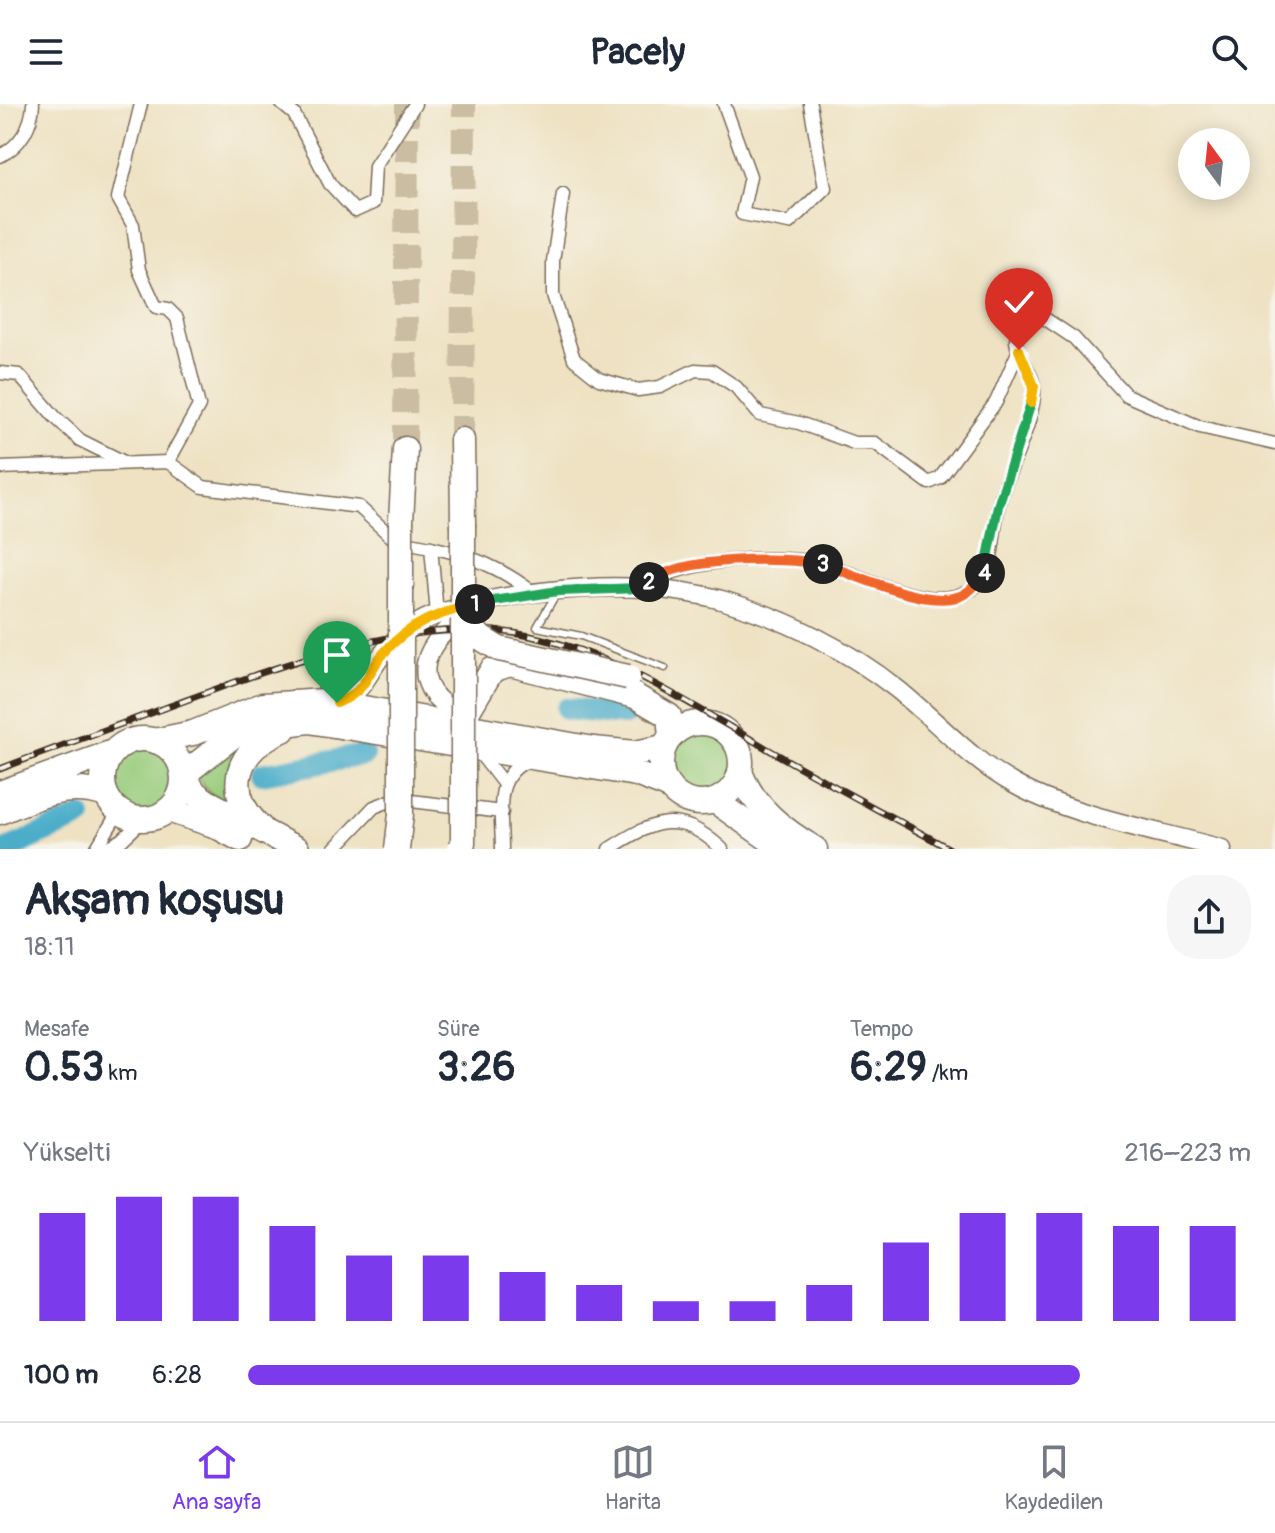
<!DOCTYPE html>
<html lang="tr">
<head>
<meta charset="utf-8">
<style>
	:root { --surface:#fff; --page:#f6f6f7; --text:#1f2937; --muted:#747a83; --line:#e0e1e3; --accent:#7c3aed }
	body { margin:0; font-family:Pangolin,sans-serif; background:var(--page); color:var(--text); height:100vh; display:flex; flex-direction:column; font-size:30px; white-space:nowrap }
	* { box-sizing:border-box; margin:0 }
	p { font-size:26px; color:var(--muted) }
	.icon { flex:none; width:44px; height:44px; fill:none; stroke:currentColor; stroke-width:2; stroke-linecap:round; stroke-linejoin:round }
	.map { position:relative; height:745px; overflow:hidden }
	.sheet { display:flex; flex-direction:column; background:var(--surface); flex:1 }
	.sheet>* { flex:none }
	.needle { width:52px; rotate:345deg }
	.controls { position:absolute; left:1178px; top:24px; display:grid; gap:16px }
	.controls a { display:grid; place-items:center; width:72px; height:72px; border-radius:50%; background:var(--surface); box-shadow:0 4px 20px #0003; font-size:40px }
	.pin { position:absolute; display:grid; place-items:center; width:68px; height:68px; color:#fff; margin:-82px -34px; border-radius:50% 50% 50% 0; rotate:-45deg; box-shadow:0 0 8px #0007 }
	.pin .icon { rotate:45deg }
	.km { position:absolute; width:40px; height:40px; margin:-20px; border-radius:50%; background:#222; color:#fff; font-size:22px; line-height:40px; text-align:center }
	.round { display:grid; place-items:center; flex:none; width:84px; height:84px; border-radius:32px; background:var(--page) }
	.headline { display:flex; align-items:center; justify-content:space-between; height:136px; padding:0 24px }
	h1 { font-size:44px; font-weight:700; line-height:60px }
	.figures { display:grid; grid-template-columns:repeat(3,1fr); gap:12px; height:136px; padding:8px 24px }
	.figures div { display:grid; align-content:center }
	.figures b { font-size:40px; font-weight:700 }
	.figures small { font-size:22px; font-weight:400 }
	.figures p { font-size:22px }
	.chart { height:224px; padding:16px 24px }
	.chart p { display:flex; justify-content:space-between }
	.chart svg { width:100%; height:144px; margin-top:8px; stroke:var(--accent); stroke-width:6 }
	ul { padding:0 24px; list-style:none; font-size:26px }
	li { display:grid; grid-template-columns:128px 96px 1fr; align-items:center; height:60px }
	li i { height:20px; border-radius:10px; background:var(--accent) }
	header { display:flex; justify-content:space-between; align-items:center; height:104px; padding:0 24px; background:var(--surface); font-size:36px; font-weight:700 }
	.dock { display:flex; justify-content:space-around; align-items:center; height:112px; border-top:2px solid var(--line); background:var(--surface); font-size:22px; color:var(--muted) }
	.dock a { display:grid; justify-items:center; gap:4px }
	.dock .selected { color:var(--accent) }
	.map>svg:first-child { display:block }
	.green { fill:#99cc7d; stroke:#6a7b4e; stroke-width:2 }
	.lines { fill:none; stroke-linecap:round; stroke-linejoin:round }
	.river { stroke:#4badca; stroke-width:22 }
	.highway-tunnel { stroke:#cabda2; stroke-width:24; stroke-dasharray:24 12; stroke-linecap:butt }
	.lane-casing { stroke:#7a6a58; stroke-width:9 }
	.street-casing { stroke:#7a6a58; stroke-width:15 }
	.secondary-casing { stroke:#7a6a58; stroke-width:21 }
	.highway-casing { stroke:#7a6a58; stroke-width:27 }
	.lane { stroke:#fff; stroke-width:6 }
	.street { stroke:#fff; stroke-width:12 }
	.secondary { stroke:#fff; stroke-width:18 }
	.highway { stroke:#fff; stroke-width:24 }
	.rail-casing { stroke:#3b2a1e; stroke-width:7 }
	.rail { stroke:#f7f3e8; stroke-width:4; stroke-dasharray:12; stroke-linecap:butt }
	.highway-bridge-casing { stroke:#7a6a58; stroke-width:27; stroke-linecap:butt }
	.highway-bridge { stroke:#fff; stroke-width:24 }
	.split-1-casing { stroke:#fff; stroke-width:16 }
	.split-2-casing { stroke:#fff; stroke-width:16 }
	.split-3-casing { stroke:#fff; stroke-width:16 }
	.split-4-casing { stroke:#fff; stroke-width:16 }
	.split-5-casing { stroke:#fff; stroke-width:16 }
	.split-6-casing { stroke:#fff; stroke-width:16 }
	.split-1 { stroke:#f5b400; stroke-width:10 }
	.split-2 { stroke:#22a559; stroke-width:10 }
	.split-3 { stroke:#f0652b; stroke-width:10 }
	.split-4 { stroke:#f0652b; stroke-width:10 }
	.split-5 { stroke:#22a559; stroke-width:10 }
	.split-6 { stroke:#f5b400; stroke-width:10 }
</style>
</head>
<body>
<header><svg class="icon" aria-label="menu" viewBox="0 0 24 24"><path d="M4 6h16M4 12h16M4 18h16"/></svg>Pacely<svg class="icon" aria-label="search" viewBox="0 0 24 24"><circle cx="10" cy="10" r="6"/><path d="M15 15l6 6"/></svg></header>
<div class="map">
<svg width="1275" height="745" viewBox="0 0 1275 745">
	<rect width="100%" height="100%" fill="#f7f3e8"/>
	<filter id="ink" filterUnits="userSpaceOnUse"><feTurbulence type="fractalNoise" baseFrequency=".0125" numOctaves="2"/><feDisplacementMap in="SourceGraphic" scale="16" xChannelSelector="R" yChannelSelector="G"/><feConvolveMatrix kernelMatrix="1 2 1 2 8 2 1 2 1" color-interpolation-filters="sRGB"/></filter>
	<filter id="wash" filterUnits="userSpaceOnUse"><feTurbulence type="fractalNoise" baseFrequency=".006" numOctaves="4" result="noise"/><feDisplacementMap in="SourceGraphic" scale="32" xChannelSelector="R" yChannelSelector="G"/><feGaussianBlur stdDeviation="1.8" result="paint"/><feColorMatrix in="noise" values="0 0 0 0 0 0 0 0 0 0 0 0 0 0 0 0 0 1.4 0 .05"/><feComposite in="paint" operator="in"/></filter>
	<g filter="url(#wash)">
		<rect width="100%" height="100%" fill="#eee2c3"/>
		<g class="green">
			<circle cx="701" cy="659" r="37"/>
			<circle cx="143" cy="675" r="37"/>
			<path d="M 241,642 C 224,661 231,681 235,705 L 210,690 L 195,670 L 220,649 Z"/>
		</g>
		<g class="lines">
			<g class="river">
				<path d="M 567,605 L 625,611"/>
				<path d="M 262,670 L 364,651"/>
				<path d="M 7,745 L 81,713"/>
			</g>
		</g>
	</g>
	<g filter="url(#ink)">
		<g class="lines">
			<g class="highway-tunnel">
				<path d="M 462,336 L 464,0"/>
				<path d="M 405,345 L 407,0"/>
			</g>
			<defs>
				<path id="lane" d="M 556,490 L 537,523 L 581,532 L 665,564"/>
				<g id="street">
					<path d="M 141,0 L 118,94 L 133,121 L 139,166 L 156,203 L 168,205 L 177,214 L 199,302 L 168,358"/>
					<path d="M 282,0 L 294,10 L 330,80 L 355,107 L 373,99 L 375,62 L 415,0"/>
					<path d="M 724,0 L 750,72 L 742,110 L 789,119 L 825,84 L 810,0"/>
					<path d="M 0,52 C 20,42 32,22 33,0"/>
					<path d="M 563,90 L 553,157 L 553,191 L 574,255 L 599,275 L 638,286 L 660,283 L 695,266 L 712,267 L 736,283 L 760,311 L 799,319 L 854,339 L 875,339 L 929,379 L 940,374 L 996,298 L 1019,246"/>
					<path d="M 0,269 L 19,271 L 55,313 L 80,336 L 124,358"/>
					<path d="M 0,364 L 168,358 L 203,383 L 359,403 L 395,436 L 431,443"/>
					<path d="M 640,484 C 679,456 775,448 823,460 C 865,471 955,524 985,470 C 994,452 994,424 998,404 C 1005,369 1037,317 1034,282 C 1032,267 1017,252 1016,237 C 1016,230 1021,220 1023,213 L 1035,208 L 1074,234 L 1126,291 L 1200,323 L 1275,340"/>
					<path d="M 437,510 L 431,443 C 472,452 502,464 535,490"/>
					<path d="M 478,647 L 503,679"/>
					<path d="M 96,745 L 119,707"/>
					<path d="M 105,745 L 122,736 L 144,715"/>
					<path d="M 334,745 L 374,703 L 395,695 L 502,708"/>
					<path d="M 502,745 C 502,713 492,671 528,657"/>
					<path d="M 609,745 C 654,716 679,705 722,745"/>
				</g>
				<g id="secondary">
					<path d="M 467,509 C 416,545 406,587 470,616"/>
					<path d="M 337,599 C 363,588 365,574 381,552 C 394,534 416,517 438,510 C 520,483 642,473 725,497 C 786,515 848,546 897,585 C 937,617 969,655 1014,680 C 1070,712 1159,727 1222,745"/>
				</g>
				<g id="highway">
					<path d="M 462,336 L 463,420"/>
					<path d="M 401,417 L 405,345"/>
					<path d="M 465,612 L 492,566 L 510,560 L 635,592 L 669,612 L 671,632"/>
					<circle cx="701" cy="659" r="40"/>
					<circle cx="143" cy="675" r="40"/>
					<path d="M 154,637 L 193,629 L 263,601 L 324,597 L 594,645 L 635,649 L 664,643"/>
					<path d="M 740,668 C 754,704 783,726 815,745"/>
					<path d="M 0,689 L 113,648"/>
					<path d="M 715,697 L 783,745"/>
					<path d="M 168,706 L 214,721 L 240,735"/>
					<path d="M 0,708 C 35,693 67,678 106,691"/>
					<path d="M 261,724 C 222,688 236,644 283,626"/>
					<path d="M 297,745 L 206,697 L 195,689 L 183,671 L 233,632 L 253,624 L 309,617 L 636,670 L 668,682"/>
				</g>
			</defs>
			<use href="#lane" class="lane-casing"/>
			<use href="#street" class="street-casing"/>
			<use href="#secondary" class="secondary-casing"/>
			<use href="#highway" class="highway-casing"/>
			<use href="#lane" class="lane"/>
			<use href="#street" class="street"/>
			<use href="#secondary" class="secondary"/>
			<use href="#highway" class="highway"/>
			<defs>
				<path id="rail" d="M 0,665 C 55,644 110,624 165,604 C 273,564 414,507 530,532 C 623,552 698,606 780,652 C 836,684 894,714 950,745"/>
			</defs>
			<use href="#rail" class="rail-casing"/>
			<use href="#rail" class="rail"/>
			<defs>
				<g id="highway-bridge">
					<path d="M 464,515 L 481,534 L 499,545 L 628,573"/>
					<path d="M 397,745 L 401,710 L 401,417"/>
					<path d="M 459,745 L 463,739 L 463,420"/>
				</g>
			</defs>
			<use href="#highway-bridge" class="highway-bridge-casing"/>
			<use href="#highway-bridge" class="highway-bridge"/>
		</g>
	</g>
	<g class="lines" filter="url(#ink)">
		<defs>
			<path id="split-1" d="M 337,599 C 368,586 364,573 383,550 C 409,519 437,510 475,500"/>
			<path id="split-2" d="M 475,500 L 558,487 L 640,484 L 649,478"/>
			<path id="split-3" d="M 649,478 C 683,452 781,453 823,460"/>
			<path id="split-4" d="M 823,460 C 856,471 923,503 957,493 C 969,490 977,479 985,469"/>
			<path id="split-5" d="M 985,469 L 998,402 L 1031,299"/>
			<path id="split-6" d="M 1019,246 L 1034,282 L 1031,299"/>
		</defs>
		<use href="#split-1" class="split-1-casing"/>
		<use href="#split-2" class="split-2-casing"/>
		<use href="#split-3" class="split-3-casing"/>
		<use href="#split-4" class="split-4-casing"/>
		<use href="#split-5" class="split-5-casing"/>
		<use href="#split-6" class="split-6-casing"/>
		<use href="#split-1" class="split-1"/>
		<use href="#split-2" class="split-2"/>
		<use href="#split-3" class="split-3"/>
		<use href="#split-4" class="split-4"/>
		<use href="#split-5" class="split-5"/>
		<use href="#split-6" class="split-6"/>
	</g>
</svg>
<div class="controls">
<a><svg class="needle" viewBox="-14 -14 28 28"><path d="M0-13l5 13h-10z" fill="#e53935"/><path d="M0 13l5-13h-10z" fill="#747a83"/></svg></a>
</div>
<div class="pin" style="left:337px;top:599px;background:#1e9e55"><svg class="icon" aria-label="arrive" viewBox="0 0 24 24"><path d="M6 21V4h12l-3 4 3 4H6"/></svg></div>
<div class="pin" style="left:1019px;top:246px;background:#d93025"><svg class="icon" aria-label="check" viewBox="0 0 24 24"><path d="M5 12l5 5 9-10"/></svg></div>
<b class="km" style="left:475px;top:500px">1</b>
<b class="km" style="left:649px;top:478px">2</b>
<b class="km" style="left:823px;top:460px">3</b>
<b class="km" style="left:985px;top:469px">4</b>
</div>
<section class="sheet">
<div class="headline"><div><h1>Akşam koşusu</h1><p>18:11</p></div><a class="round"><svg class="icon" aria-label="share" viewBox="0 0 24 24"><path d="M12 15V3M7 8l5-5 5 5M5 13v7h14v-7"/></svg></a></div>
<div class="figures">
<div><p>Mesafe</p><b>0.53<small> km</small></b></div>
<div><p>Süre</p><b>3:26</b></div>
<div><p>Tempo</p><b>6:29<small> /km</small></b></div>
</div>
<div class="chart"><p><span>Yükselti</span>216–223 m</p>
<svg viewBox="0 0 160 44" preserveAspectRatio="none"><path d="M5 44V11M15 44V6M25 44V6M35 44V15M45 44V24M55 44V24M65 44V29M75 44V33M85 44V38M95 44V38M105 44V33M115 44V20M125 44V11M135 44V11M145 44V15M155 44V15"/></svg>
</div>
<ul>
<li><b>100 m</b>6:28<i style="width:83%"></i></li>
</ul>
</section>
<nav class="dock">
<a class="selected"><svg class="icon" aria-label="home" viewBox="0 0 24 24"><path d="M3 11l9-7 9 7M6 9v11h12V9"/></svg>Ana sayfa</a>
<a><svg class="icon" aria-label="map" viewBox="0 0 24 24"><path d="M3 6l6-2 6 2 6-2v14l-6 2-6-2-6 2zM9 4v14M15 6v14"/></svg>Harita</a>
<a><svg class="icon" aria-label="saved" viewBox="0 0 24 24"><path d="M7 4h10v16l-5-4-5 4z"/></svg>Kaydedilen</a>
</nav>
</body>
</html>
